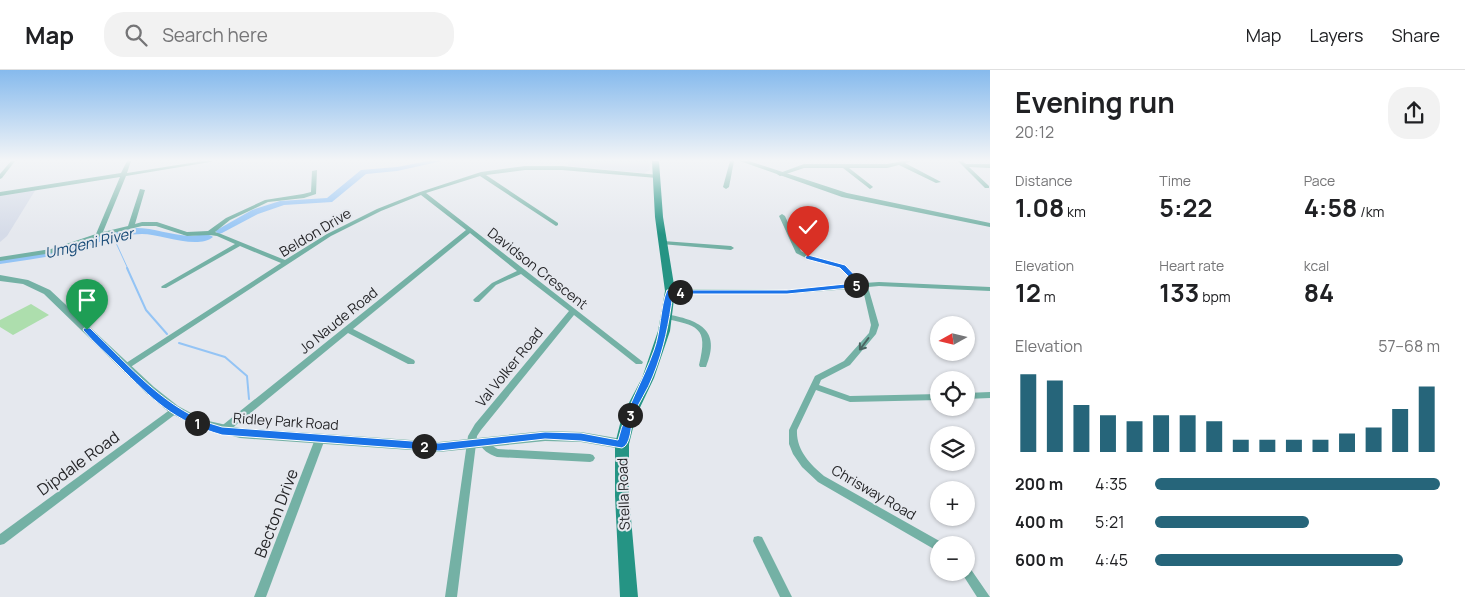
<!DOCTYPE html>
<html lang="en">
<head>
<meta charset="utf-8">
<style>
	:root { --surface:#fff; --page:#f2f2f2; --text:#202124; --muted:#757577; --line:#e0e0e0; --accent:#26657a }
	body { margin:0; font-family:Manrope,sans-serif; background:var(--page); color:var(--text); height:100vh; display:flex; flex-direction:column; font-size:19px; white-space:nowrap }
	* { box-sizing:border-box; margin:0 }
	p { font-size:16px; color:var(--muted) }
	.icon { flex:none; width:28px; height:28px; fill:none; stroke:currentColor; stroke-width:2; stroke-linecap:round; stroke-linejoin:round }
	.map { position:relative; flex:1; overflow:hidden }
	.panel { display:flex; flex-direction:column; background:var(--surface); width:475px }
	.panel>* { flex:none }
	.needle { width:32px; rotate:262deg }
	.tools { position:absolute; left:930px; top:246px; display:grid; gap:10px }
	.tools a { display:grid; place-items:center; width:45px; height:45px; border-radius:50%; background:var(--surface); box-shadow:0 1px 4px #0004; font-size:25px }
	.pin { position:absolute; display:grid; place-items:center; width:42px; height:42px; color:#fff; margin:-51px -21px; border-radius:50% 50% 50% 0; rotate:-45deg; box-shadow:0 0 5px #0007 }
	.pin .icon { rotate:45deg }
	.km { position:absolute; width:25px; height:25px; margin:-12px; border-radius:50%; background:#222; color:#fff; font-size:14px; line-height:25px; text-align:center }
	.round { display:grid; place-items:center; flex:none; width:52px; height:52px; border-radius:20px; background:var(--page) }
	.overview { display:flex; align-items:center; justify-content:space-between; height:85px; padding:0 25px }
	h1 { font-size:28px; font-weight:700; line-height:38px }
	.stats { display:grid; grid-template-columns:repeat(3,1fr); gap:8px; height:85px; padding:5px 25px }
	.stats div { display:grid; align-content:center }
	.stats b { font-size:25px; font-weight:700 }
	.stats small { font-size:14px; font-weight:400 }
	.stats p { font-size:14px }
	.chart { height:140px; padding:10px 25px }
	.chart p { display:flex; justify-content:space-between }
	.chart svg { width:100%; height:90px; margin-top:5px; stroke:var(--accent); stroke-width:6 }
	ul { padding:0 25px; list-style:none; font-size:16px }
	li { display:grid; grid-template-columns:80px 60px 1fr; align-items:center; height:38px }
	li i { height:12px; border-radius:6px; background:var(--accent) }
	header { display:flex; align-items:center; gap:30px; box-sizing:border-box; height:70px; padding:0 25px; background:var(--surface); border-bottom:1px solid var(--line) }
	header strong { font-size:24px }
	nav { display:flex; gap:28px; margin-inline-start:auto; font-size:18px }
	.search { width:350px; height:45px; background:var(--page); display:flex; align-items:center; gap:12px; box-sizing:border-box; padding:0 18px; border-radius:20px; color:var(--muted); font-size:19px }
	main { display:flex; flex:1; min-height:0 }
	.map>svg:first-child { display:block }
	.built { fill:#d5dbe8 }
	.green { fill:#addead }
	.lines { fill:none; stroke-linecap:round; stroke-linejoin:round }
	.stream-far1 { stroke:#94c4f5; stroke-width:1 }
	.stream { stroke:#94c4f5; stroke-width:2 }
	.river { fill:#94c4f5; fill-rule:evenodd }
	.minor { fill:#74b1a5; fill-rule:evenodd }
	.tertiary { fill:#74b1a5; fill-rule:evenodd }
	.secondary { fill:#259484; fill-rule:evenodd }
	.oneway { stroke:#496460 }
	.route { fill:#1a73e8; stroke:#fff }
	.labels { text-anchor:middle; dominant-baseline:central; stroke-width:4; stroke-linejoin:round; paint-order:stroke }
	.street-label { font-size:14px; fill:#252528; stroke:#e5e8ee }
	.water-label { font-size:15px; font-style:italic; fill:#174a77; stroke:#e5e8ee }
	.near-street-label { font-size:16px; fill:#252528; stroke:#e5e8ee }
</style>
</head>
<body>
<header>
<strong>Map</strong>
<div class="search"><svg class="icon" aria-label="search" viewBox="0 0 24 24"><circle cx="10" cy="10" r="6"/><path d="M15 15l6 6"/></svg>Search here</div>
<nav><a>Map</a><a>Layers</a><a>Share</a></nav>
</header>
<main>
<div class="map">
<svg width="990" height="527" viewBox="0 0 990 527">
	<rect width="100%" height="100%" fill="#e5e8ee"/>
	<g class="built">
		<path d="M 568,91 L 649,91 L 650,100 L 644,103 L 568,96 Z"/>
		<path d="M 36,119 L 7,166 L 0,172 L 0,125 Z"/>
	</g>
	<path class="green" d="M 31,234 L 49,245 L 13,265 L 0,257 L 0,250 Z"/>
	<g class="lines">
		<path class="stream-far1" d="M 110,165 L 117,175 L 128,199"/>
		<g class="stream">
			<path d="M 127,198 L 146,240 L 167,264"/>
			<path d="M 179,273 L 225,287 L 247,306 L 249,329"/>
		</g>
		<g class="river">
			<path d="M 428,91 L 442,91 L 397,101 L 366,104 L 332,132 L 284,135 L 258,144 L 222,163 L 219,164 L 215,161 L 252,140 L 280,131 L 327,128 L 361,100 L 397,97 Z"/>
			<path d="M 136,158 C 154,158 171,165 189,166 C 197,166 207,162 213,167 C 197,180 161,164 142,164 C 117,164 95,174 72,181 C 48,188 24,190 0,194 L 0,188 L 60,178 L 107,163 Z"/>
		</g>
		<g class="minor">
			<path d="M 11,91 L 15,91 L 2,108 L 0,109 L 0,104 Z"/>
			<path d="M 127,91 L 131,91 L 127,103 L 203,91 L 212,91 L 210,92 L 126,106 L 103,162 L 128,156 L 140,119 L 145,120 L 135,154 L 142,152 L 157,152 L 187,162 L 208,161 L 226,148 L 265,130 L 303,124 L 311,122 L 312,101 L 317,100 L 316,124 L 304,128 L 268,132 L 230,150 L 215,162 L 221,164 L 285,190 L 327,164 L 377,139 L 420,122 L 481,102 L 525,96 L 562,96 L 659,105 L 660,106 L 657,108 L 562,100 L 525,100 L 486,105 L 558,153 L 558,155 L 556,156 L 480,106 L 426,123 L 643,292 L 642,294 L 636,294 L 574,245 L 481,360 L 477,366 L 457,527 L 445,527 L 468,366 L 475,354 L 569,241 L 521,204 L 496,215 L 479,232 L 475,232 L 473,230 L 475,228 L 492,213 L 517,201 L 470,163 L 353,259 L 414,290 L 415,292 L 414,294 L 408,294 L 348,263 L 225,364 L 222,365 L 219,364 L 218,361 L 219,358 L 466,160 L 421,125 L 381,141 L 331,166 L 126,300 L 123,299 L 122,297 L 123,295 L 281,193 L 240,176 L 166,218 L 162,218 L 161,217 L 162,216 L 235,174 L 217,166 L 210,165 L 187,166 L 156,156 L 142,156 L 101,166 L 52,183 L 0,191 L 0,187 L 51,179 L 96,164 L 120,107 L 0,126 L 0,122 L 121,103 Z"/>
			<path d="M 730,91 L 734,91 L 729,117 L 726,119 L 723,117 Z"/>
			<path d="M 903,91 L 910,91 L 910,92 L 905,93 L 941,112 L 936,113 L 899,95 L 887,98 L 849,98 L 872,116 L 873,117 L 870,119 L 843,98 L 804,98 L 780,106 L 777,104 L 804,94 L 887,94 Z"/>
			<path d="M 958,91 L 962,91 L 966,94 L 990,94 L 990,98 L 969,97 L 989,116 L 989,118 L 985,118 Z"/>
			<path d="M 782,144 L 785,146 L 801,181 L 810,186 L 844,196 L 864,213 L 879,212 L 990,217 L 990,221 L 879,216 L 868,217 L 879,255 L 876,264 L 850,295 L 821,310 L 819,315 L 850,326 L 939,324 L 939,330 L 850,332 L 816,320 L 797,360 C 796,380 810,394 824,406 L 943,473 L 943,475 L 939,475 L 939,482 L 818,412 L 802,397 L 793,384 L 789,374 L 789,360 L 815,306 L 844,291 L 869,263 L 871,255 L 863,220 L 861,218 L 787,224 L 670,223 L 667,221 L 670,219 L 787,220 L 856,214 L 840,198 L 806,188 L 796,183 L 779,146 Z"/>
			<path d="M 663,171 L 731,176 L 734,178 L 731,180 L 661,174 L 660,173 Z"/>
			<path d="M 663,244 L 666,244 C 698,250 722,259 706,297 L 700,297 L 699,295 C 709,256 697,256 663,248 L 662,246 Z"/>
			<path d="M 990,322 L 990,328 L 966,329 L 966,323 Z"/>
			<path d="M 174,338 L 177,339 L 178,341 L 177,343 L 4,474 L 0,475 L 0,464 L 171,339 Z"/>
			<path d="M 320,365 L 323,366 L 325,369 L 266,527 L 254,527 L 315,369 L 317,366 Z"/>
			<path d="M 483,368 C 489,370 492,377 498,379 L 590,384 L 593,385 L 595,388 L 593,391 L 590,392 L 497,387 C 488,384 483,380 478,372 L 480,369 Z"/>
			<path d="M 758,466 L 762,467 L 792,527 L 780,527 L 753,471 L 754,467 Z"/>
			<path d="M 966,497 L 970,498 L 990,527 L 977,527 L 961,502 L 966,502 Z"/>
		</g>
		<g class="tertiary">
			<path d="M 740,91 L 749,91 L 847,123 L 990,153 L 990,157 L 842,127 Z"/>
			<path d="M 0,205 L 28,210 L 50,220 L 154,317 L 178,336 L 204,350 L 240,358 L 439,372 L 545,361 L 581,362 L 622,369 L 626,370 L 628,374 L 626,378 L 622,379 L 581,372 L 545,371 L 439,382 L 240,368 L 197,357 L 170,343 L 146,323 L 44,224 L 23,214 L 0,211 Z"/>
		</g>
		<path class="secondary" d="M 652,91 L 659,91 L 663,147 L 675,221 L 670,261 L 654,308 L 636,346 L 629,374 L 629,426 L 638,527 L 620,527 L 615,426 L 615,374 L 622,346 L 642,308 L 658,261 L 665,221 L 655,147 Z"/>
	</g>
	<defs><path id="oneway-shaft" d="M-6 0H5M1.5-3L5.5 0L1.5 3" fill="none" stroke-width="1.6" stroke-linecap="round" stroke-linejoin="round" transform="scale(1.25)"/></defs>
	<use class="oneway" href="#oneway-shaft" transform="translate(864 274) rotate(127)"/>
	<linearGradient id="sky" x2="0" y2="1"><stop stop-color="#86baed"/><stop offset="0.55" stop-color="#f3f5f7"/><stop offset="1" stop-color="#f3f5f7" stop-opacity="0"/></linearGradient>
	<rect width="990" height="164" fill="url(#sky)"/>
	<path class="route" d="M 808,185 L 845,195 L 864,215 L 860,217 L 787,224 L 673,224 C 669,253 664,279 653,306 C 648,320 638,333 633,347 C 631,356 631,375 622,378 L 581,371 L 545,369 L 439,381 L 222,365 C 173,351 153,330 118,295 C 107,284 93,272 83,260 L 84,258 L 90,258 C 130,296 166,342 222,357 L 439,373 L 545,362 L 581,363 L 618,370 C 626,338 643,311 654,280 C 661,261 660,238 667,220 L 787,220 L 855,213 L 840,198 L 806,189 L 805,187 Z"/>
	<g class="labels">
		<g class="street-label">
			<text transform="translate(315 162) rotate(-31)">Beldon Drive</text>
			<text transform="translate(538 198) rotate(38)">Davidson Crescent</text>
			<text transform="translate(338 250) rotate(-39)">Jo Naude Road</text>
			<text transform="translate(509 297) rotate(-51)">Val Volker Road</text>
			<text transform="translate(286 351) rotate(4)">Ridley Park Road</text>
			<text transform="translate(874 422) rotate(30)">Chrisway Road</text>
			<text transform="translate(623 424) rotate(-92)">Stella Road</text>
		</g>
		<g class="water-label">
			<text transform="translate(89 173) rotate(-13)">Umgeni River</text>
		</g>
		<g class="near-street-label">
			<text transform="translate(78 393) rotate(-36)">Dipdale Road</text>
			<text transform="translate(276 443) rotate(-69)">Becton Drive</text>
		</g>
	</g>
</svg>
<div class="tools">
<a><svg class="needle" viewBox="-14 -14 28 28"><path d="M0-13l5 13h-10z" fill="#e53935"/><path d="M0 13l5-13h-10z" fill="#757577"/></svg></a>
<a><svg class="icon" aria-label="locate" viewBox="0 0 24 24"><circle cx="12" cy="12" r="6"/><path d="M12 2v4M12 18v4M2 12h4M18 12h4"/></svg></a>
<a><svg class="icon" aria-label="layers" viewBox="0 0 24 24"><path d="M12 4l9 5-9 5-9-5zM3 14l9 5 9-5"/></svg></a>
<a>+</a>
<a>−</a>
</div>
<div class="pin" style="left:87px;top:260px;background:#1e9e55"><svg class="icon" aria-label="arrive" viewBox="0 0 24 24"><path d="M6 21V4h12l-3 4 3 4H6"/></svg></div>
<div class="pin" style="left:808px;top:187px;background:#d93025"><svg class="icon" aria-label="check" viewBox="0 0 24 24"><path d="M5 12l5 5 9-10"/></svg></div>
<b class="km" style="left:197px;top:353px">1</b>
<b class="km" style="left:424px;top:376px">2</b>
<b class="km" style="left:630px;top:345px">3</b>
<b class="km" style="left:680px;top:222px">4</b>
<b class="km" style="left:856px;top:215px">5</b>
</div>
<section class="panel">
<div class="overview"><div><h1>Evening run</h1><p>20:12</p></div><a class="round"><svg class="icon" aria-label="share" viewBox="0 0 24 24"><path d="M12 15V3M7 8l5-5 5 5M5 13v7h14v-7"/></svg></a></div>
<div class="stats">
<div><p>Distance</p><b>1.08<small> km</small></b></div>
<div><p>Time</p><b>5:22</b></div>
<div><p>Pace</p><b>4:58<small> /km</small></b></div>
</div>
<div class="stats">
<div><p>Elevation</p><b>12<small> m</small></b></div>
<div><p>Heart rate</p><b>133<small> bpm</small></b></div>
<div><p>kcal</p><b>84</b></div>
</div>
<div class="chart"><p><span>Elevation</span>57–68 m</p>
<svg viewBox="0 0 160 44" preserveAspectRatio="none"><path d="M5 44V6M15 44V9M25 44V21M35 44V26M45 44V29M55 44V26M65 44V26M75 44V29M85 44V38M95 44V38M105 44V38M115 44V38M125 44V35M135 44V32M145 44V23M155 44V12"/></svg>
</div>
<ul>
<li><b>200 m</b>4:35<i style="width:100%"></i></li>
<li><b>400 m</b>5:21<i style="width:54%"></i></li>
<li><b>600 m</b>4:45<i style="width:87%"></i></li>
</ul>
</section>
</main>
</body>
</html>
